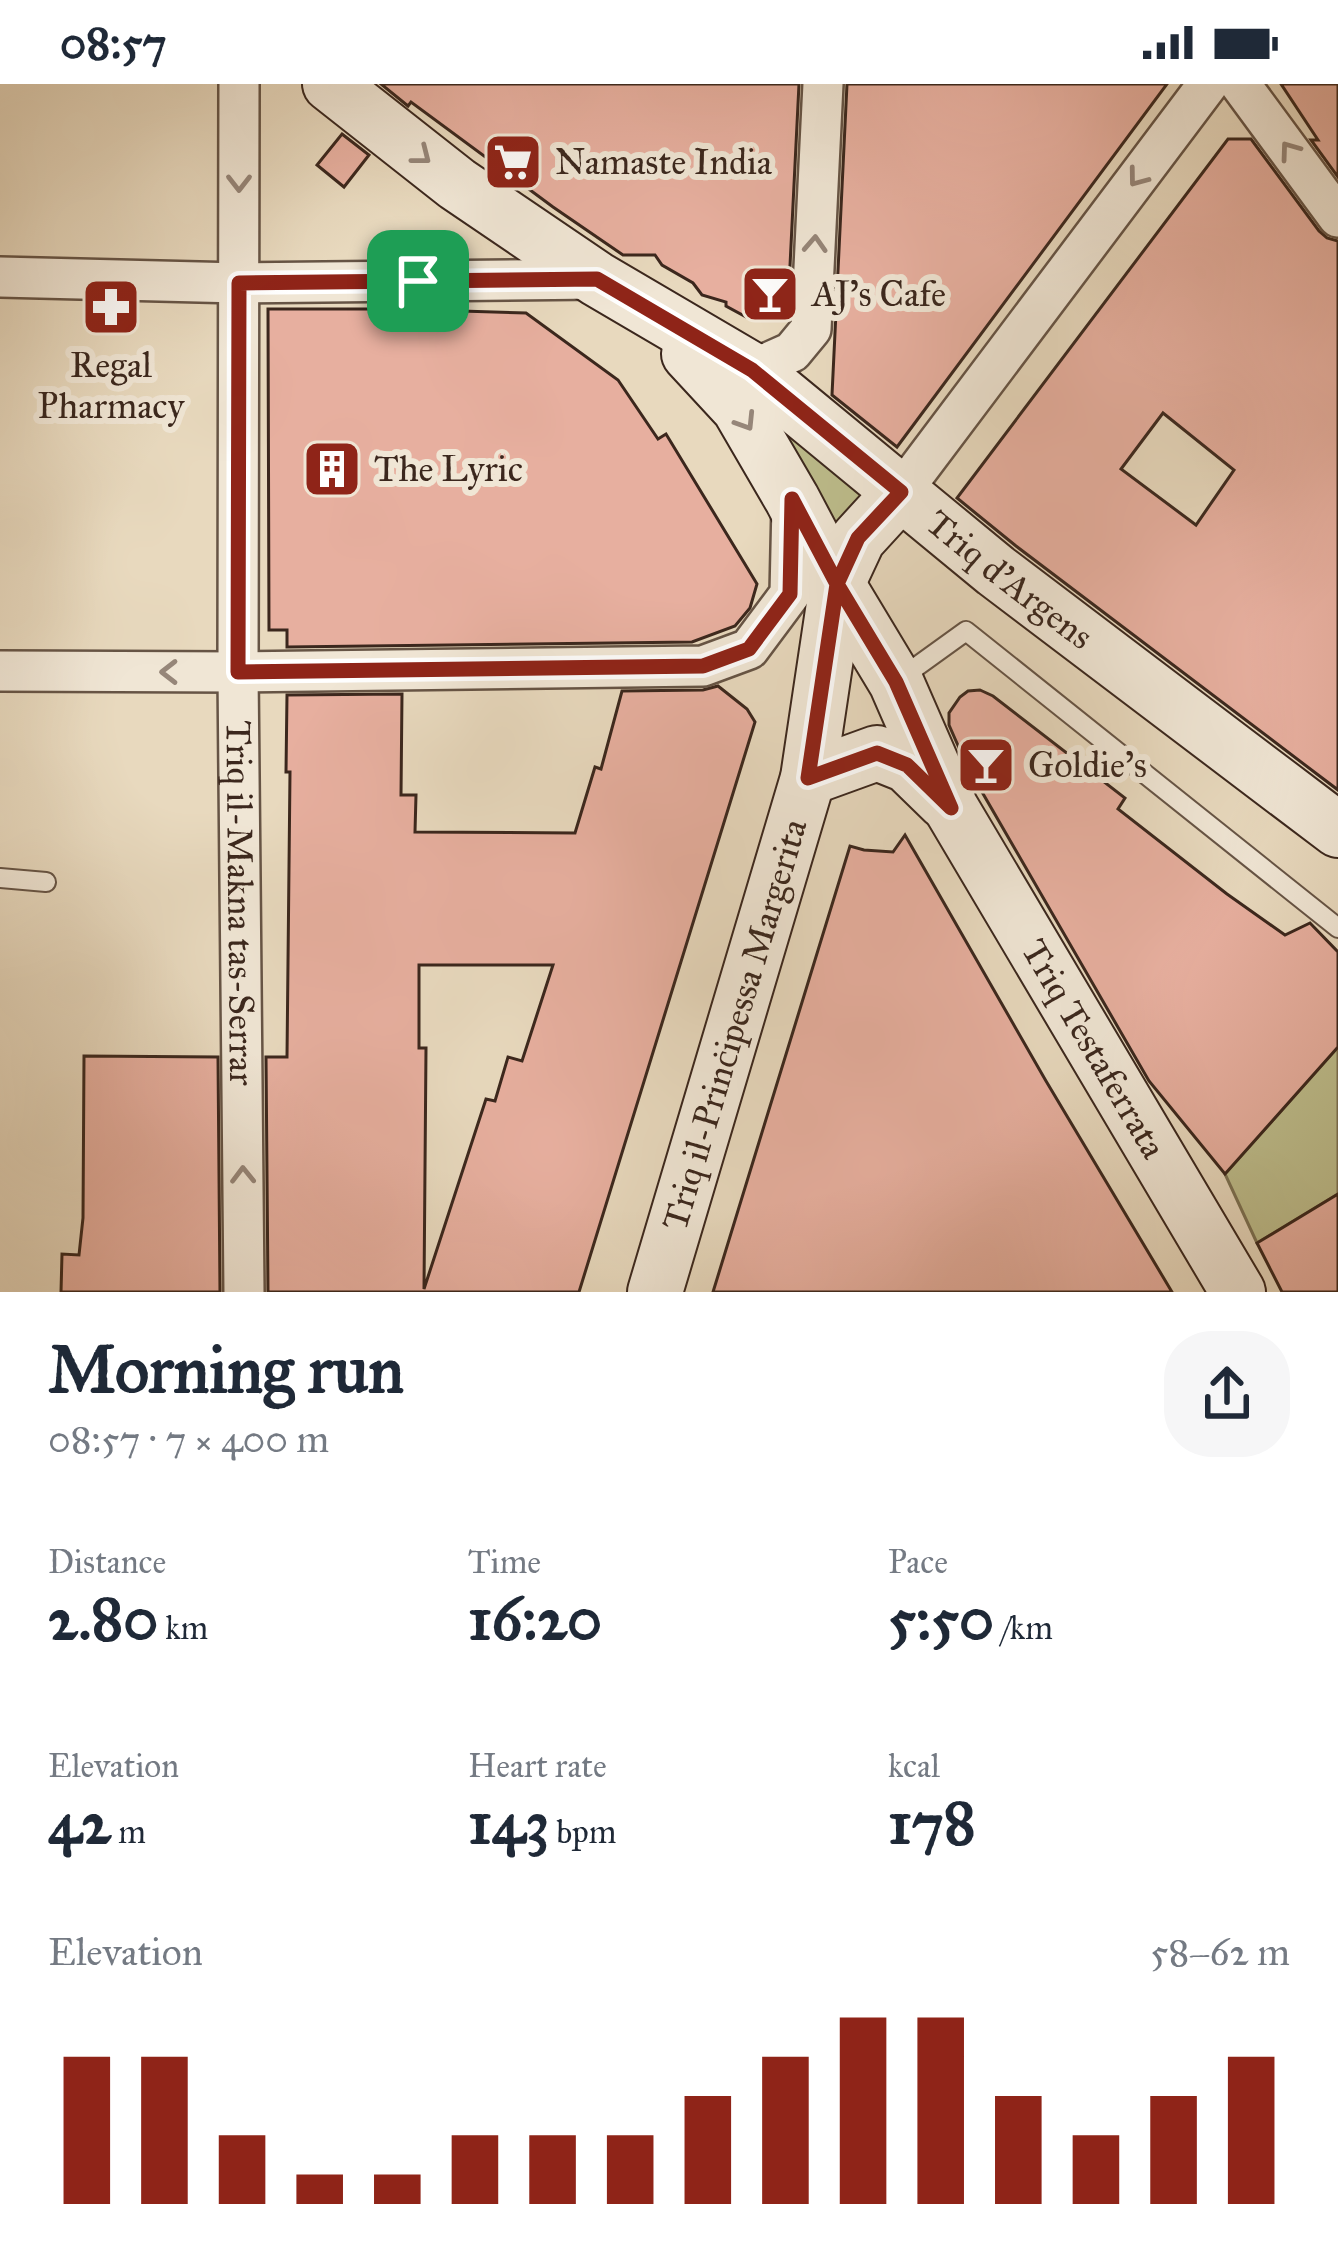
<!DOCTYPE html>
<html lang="en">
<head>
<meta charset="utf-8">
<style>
	:root { --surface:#fff; --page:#f6f6f7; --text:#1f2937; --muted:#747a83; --accent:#8f2418 }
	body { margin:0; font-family:"IM FELL Great Primer",serif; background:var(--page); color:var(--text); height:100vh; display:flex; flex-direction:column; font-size:45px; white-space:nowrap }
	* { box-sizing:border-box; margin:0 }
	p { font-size:39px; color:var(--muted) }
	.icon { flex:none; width:66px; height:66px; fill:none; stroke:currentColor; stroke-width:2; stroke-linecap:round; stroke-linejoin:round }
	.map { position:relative; height:1208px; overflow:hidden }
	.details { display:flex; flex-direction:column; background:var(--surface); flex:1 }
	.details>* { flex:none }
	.pin { position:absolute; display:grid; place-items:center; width:102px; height:102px; color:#fff; margin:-51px; border-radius:24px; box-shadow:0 6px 18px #0006 }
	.round { display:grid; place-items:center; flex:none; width:126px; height:126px; border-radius:48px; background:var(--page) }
	.overview { display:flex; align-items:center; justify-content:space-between; height:204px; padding:0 48px }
	h1 { font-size:66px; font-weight:700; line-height:90px }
	.stats { display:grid; grid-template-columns:repeat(3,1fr); gap:18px; height:204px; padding:12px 48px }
	.stats div { display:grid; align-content:center }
	.stats b { font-size:60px; font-weight:700 }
	.stats small { font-size:33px; font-weight:400 }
	.stats p { font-size:33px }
	.chart { height:336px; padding:24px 48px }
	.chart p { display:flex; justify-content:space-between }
	.chart svg { width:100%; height:216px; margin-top:12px; stroke:var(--accent); stroke-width:6 }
	.status { display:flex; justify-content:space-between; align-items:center; height:84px; padding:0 60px; background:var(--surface); direction:ltr }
	.status svg { height:33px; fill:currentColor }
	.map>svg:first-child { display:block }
	.green { fill:#bdbd8c; stroke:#7c7254; stroke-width:3 }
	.building { fill:#e7af9f; stroke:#3b271d; stroke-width:3; fill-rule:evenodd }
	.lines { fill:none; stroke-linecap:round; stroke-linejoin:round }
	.lane-casing { stroke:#665445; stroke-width:22 }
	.street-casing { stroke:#665445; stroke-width:44 }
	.secondary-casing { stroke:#3b271d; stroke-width:58 }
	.lane { stroke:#f0e6d5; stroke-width:18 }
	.street { stroke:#f0e6d5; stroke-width:39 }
	.secondary { stroke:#f0e6d5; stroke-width:54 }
	.oneway { stroke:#968679 }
	.route-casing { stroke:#fff; stroke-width:24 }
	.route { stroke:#8f2418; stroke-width:15 }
	.labels { text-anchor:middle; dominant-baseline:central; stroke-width:12; stroke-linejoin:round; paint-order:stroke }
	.poi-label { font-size:36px; fill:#3b271d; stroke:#f0e6d5; text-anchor:start }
	.street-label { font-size:36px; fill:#3b271d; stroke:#f0e6d5 }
</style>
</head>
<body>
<div class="status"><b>08:57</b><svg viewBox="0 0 49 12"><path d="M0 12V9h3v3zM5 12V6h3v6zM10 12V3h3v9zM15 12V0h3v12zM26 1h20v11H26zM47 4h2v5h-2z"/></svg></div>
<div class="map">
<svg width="1338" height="1208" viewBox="0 0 1338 1208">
	<rect width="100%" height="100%" fill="#e8d9be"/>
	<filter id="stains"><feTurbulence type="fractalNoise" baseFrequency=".00167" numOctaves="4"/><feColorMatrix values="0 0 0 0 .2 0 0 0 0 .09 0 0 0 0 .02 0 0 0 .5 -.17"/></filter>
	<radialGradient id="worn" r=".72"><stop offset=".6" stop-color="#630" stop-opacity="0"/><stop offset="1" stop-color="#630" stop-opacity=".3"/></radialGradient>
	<g class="green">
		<path d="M 762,323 L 872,407 L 839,445 Z"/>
		<path d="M 1338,963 L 1338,1110 L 1257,1159 L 1225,1090 Z"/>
	</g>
	<g class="building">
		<path d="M 381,0 L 799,0 L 788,222 L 777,221 L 759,234 L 748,234 L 726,222 L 726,218 L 702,211 L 693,199 L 662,181 L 655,171 L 623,171 L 553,123 L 411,18 L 408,22 Z"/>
		<path d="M 847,0 L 1167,0 L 897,363 L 832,311 Z"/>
		<path d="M 1281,0 L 1338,0 L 1338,93 L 1311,56 L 1318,56 Z"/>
		<path d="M 342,50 L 369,71 L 344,103 L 317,81 Z"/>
		<path d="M 1228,55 L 1251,55 L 1319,147 L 1327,154 L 1338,157 L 1338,706 L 1016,462 L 957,414 ZM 1163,329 L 1234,386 L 1196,441 L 1121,385 Z"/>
		<path d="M 268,225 L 395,225 L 526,229 L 618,296 L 658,355 L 666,350 L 757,500 L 750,524 L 735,542 L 692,558 L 287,563 L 287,546 L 269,546 Z"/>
		<path d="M 718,602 L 747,625 L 755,638 L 579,1208 L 268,1208 L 266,973 L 287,973 L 290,688 L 286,688 L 287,611 L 402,610 L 401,711 L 416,711 L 415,748 L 575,749 L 595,683 L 601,685 L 622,607 L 703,606 ZM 419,881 L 553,881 L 522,977 L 508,973 L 495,1017 L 486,1015 L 424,1205 L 426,964 L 419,964 Z"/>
		<path d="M 980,606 L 993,612 L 1125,714 L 1118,725 L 1227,810 L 1285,851 L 1310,839 L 1338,868 L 1338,963 L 1225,1090 L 1149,997 L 967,682 L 949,641 L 949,629 L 960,613 L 968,607 Z"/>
		<path d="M 905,751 L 1046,997 L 1172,1208 L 713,1208 L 850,762 L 864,766 L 893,768 Z"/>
		<path d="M 84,972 L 218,973 L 220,1208 L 61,1208 L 62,1170 L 79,1171 L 83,1134 Z"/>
		<path d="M 1338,1110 L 1338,1208 L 1282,1208 L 1257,1159 Z"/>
	</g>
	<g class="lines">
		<defs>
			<g id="lane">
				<path d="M 898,596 L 966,547 L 1338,844"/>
				<path d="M 0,794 L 46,798"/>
			</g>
			<g id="street">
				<path id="s1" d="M 239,0 L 238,588 L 244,1208"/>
				<path d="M 1240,0 L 1338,133"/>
				<path d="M 0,193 L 239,199 L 597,195"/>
				<path d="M 752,286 L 792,268 L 811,245 L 823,0"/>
				<path d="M 901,408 L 1208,0"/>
				<path d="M 0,587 L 238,588 L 703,582 L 749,565 L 790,510 L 792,420"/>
			</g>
			<g id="secondary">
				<path id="s2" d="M 330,0 L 457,100 L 597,195 L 752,286 L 996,487 L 1338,746"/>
				<path id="s3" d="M 689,270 L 739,324 L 792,415 L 837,500 L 896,598 L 951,724 L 1238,1208"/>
				<path d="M 808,694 L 877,669 L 907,681 L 945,718"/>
				<path id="s4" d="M 655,1208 L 808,694 L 837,500 L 858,455 L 901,408"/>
			</g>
		</defs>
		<use href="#lane" class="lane-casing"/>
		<use href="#street" class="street-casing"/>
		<use href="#secondary" class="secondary-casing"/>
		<use href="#lane" class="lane"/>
		<use href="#street" class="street"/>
		<use href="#secondary" class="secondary"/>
	</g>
	<defs><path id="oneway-chevron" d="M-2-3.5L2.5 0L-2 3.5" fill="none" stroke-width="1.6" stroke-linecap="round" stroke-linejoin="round" transform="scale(3)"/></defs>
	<g class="oneway">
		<use href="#oneway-chevron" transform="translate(1289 66) rotate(-126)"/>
		<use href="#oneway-chevron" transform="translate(422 72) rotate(38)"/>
		<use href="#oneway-chevron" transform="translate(1137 94) rotate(127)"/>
		<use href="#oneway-chevron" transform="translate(239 99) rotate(90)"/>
		<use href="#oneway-chevron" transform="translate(815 160) rotate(-87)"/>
		<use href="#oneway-chevron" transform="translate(746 338) rotate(58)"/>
		<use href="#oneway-chevron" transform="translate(169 588) rotate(-180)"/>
		<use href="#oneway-chevron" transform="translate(243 1091) rotate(-91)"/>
	</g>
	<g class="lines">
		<defs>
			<path id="route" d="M 418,197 L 239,199 L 238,588 L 703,582 L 749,565 L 790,510 L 792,415 L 837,500 L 808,694 L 877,669 L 907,681 L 951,724 L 896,598 L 837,500 L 858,454 L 901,408 L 752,286 L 597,195 L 418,197"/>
		</defs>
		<use href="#route" class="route-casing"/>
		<use href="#route" class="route"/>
	</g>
	<defs>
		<symbol id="supermarket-square" viewBox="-11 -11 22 22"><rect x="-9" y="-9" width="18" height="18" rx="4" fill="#8f2418" stroke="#f0e6d5"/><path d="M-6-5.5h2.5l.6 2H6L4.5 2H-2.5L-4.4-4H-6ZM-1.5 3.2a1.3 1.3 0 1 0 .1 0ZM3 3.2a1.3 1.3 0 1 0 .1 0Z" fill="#fff"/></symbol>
		<symbol id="bar-square" viewBox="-11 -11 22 22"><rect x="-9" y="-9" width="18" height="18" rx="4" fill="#8f2418" stroke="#f0e6d5"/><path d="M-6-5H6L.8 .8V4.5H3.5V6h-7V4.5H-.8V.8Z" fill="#fff"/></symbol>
		<symbol id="pharmacy-square" viewBox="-11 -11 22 22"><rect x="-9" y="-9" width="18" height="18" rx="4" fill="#8f2418" stroke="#f0e6d5"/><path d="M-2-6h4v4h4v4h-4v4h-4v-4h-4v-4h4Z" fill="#fff"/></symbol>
		<symbol id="building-square" viewBox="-11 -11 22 22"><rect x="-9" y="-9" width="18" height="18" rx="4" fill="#8f2418" stroke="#f0e6d5"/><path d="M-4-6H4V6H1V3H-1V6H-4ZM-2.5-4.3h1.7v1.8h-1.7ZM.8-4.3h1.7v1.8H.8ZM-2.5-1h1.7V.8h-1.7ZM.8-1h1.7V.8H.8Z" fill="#fff"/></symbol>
	</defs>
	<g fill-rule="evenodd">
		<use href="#supermarket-square" x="480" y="45" width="66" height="66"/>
		<use href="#bar-square" x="737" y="177" width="66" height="66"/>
		<use href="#pharmacy-square" x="78" y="190" width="66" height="66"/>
		<use href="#building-square" x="299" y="352" width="66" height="66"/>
		<use href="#bar-square" x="953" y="648" width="66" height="66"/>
	</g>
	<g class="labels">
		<g class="poi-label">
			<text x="555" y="78">Namaste India</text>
			<text x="812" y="210">AJ's Cafe</text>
			<text x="111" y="281" text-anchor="middle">Regal<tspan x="111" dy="41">Pharmacy</tspan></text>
			<text x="374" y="385">The Lyric</text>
			<text x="1028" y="681">Goldie's</text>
		</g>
		<g class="street-label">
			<text stroke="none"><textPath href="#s2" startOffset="843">Triq d'Argens</textPath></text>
			<text stroke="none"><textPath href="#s1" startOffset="819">Triq il-Makna tas-Serrar</textPath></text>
			<text stroke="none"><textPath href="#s4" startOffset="279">Triq il-Prinċipessa Margerita</textPath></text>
			<text stroke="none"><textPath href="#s3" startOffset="807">Triq Testaferrata</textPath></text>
		</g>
	</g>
	<rect width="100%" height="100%" filter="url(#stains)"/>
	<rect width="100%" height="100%" fill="url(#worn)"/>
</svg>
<div class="pin" style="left:418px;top:197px;background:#1e9e55"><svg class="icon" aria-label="arrive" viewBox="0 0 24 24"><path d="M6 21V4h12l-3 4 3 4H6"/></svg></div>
</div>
<section class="details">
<div class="overview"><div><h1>Morning run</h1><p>08:57 · 7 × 400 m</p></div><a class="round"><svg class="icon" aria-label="share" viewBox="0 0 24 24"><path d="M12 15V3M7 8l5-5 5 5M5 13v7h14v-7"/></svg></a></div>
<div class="stats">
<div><p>Distance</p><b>2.80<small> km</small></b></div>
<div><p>Time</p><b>16:20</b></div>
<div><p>Pace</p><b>5:50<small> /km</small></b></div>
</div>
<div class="stats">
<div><p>Elevation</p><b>42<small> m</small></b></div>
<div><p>Heart rate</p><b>143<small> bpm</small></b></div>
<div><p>kcal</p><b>178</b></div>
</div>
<div class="chart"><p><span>Elevation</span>58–62 m</p>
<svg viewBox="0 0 160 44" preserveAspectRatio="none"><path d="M5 44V14M15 44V14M25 44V30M35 44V38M45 44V38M55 44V30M65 44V30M75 44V30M85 44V22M95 44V14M105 44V6M115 44V6M125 44V22M135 44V30M145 44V22M155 44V14"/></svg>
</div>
</section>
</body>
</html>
